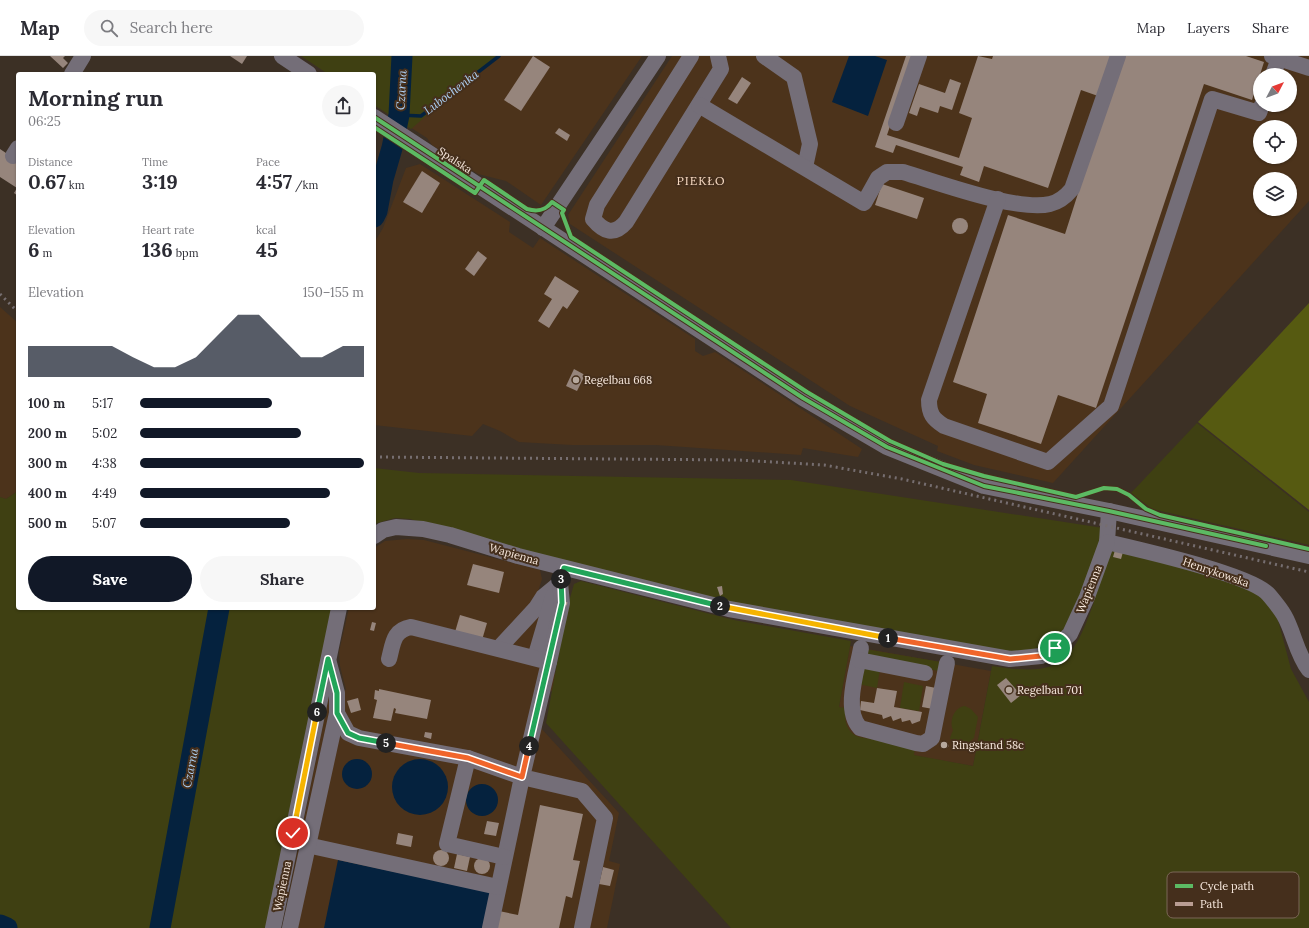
<!DOCTYPE html>
<html lang="en">
<head>
<meta charset="utf-8">
<style>
	:root { --surface:#fff; --page:#f7f7f7; --text:#2b2b33; --muted:#7c7c81; --line:#e1e1e2; --accent:#111827 }
	body { margin:0; font-family:Lora,serif; background:var(--page); color:var(--text); height:100vh; display:flex; flex-direction:column; font-size:15px; white-space:nowrap }
	* { box-sizing:border-box; margin:0 }
	p { font-size:13px; color:var(--muted) }
	.icon { flex:none; width:22px; height:22px; fill:none; stroke:currentColor; stroke-width:2; stroke-linecap:round; stroke-linejoin:round }
	.map { position:relative; flex:1; overflow:hidden }
	.sheet { position:absolute; left:16px; top:16px; width:360px; height:538px; display:flex; flex-direction:column; background:var(--surface); border-radius:4px; box-shadow:0 1px 3px #0004 }
	.sheet>* { flex:none }
	.needle { width:26px; rotate:49deg }
	.tools { position:absolute; left:1253px; top:12px; display:grid; gap:8px }
	.tools a { display:grid; place-items:center; width:44px; height:44px; border-radius:50%; background:var(--surface); box-shadow:0 1px 3px #0004; font-size:20px }
	.pin { position:absolute; display:grid; place-items:center; width:34px; height:34px; color:#fff; margin:-17px; border:2px solid #fff; border-radius:50%; box-shadow:0 1px 4px #0007 }
	.km { position:absolute; width:20px; height:20px; margin:-10px; border-radius:50%; background:#222; color:#fff; font-size:11px; line-height:20px; text-align:center }
	.round { display:grid; place-items:center; flex:none; width:42px; height:42px; border-radius:21px; background:var(--page) }
	.overview { display:flex; align-items:center; justify-content:space-between; height:68px; padding:0 12px }
	h1 { font-size:22px; font-weight:800; line-height:30px }
	.figures { display:grid; grid-template-columns:repeat(3,1fr); gap:6px; height:68px; padding:4px 12px }
	.figures div { display:grid; align-content:center }
	.figures b { font-size:20px; font-weight:800 }
	.figures small { font-size:11px; font-weight:400 }
	.figures p { font-size:11px }
	.chart { height:112px; padding:8px 12px }
	.chart p { display:flex; justify-content:space-between }
	.chart svg { width:100%; height:72px; margin-top:4px; fill:var(--accent); opacity:.7 }
	.action { display:flex; gap:8px; margin-top:auto; padding:8px 12px }
	.action a { flex:1; height:46px; border-radius:24px; background:var(--accent); color:#fff; font-size:16px; font-weight:800; line-height:46px; text-align:center }
	.action a+a { background:var(--page); color:var(--text) }
	ul { padding:0 12px; list-style:none; font-size:13px }
	li { display:grid; grid-template-columns:64px 48px 1fr; align-items:center; height:30px }
	li i { height:10px; border-radius:5px; background:var(--accent) }
	header { display:flex; align-items:center; gap:24px; box-sizing:border-box; height:56px; padding:0 20px; background:var(--surface); border-bottom:1px solid var(--line) }
	header strong { font-size:19px }
	nav { display:flex; gap:22px; margin-inline-start:auto; font-size:14px }
	.search { width:280px; height:36px; background:var(--page); display:flex; align-items:center; gap:10px; box-sizing:border-box; padding:0 14px; border-radius:22px; color:var(--muted); font-size:15px }
	.map>svg:first-child { display:block }
	.built { fill:#4c331b; fill-rule:evenodd }
	.green { fill:#3f4012 }
	.forest { fill:#565a11 }
	.water { fill:#05223e }
	.lines { fill:none; stroke-linecap:round; stroke-linejoin:round }
	.stream { stroke:#05223e; stroke-width:3.5 }
	.river { stroke:#05223e; stroke-width:21 }
	.building { fill:#96857c }
	.minor { stroke:#746e78; stroke-width:16 }
	.rail { stroke:#766e70; stroke-width:3; stroke-dasharray:2 4; stroke-linecap:butt }
	.quiet { stroke:#b99d93; stroke-width:3; stroke-dasharray:6 3; stroke-linecap:butt }
	.cycleway-casing { stroke:#452f1c; stroke-width:6 }
	.cycleway { stroke:#5cba63; stroke-width:4 }
	.split-1-casing { stroke:#fff; stroke-width:8 }
	.split-2-casing { stroke:#fff; stroke-width:8 }
	.split-3-casing { stroke:#fff; stroke-width:8 }
	.split-4-casing { stroke:#fff; stroke-width:8 }
	.split-5-casing { stroke:#fff; stroke-width:8 }
	.split-6-casing { stroke:#fff; stroke-width:8 }
	.split-7-casing { stroke:#fff; stroke-width:8 }
	.split-1 { stroke:#f0652b; stroke-width:5 }
	.split-2 { stroke:#f5b400; stroke-width:5 }
	.split-3 { stroke:#22a559; stroke-width:5 }
	.split-4 { stroke:#22a559; stroke-width:5 }
	.split-5 { stroke:#f0652b; stroke-width:5 }
	.split-6 { stroke:#22a559; stroke-width:5 }
	.split-7 { stroke:#f5b400; stroke-width:5 }
	.poi-dot { fill:#b6a89d; stroke:#452f1c; stroke-width:1.5 }
	.labels { text-anchor:middle; dominant-baseline:central; stroke-width:4; stroke-linejoin:round; paint-order:stroke }
	.street-label { font-size:11px; fill:#f8e9de; stroke:#452f1c }
	.poi-label { font-size:11px; fill:#f8e9de; stroke:#452f1c; text-anchor:start }
	.water-label { font-size:12px; font-style:italic; fill:#accef1; stroke:#452f1c }
	.neighbourhood-label { font-size:12px; letter-spacing:1px; fill:#f6d9c2; stroke:#452f1c }
	.key { fill:#452f1c; stroke:#7b6756; stroke-width:1 }
	.key-label { font-size:11px; fill:#f8e9de }
</style>
</head>
<body>
<header>
<strong>Map</strong>
<div class="search"><svg class="icon" aria-label="search" viewBox="0 0 24 24"><circle cx="10" cy="10" r="6"/><path d="M15 15l6 6"/></svg>Search here</div>
<nav><a>Map</a><a>Layers</a><a>Share</a></nav>
</header>
<div class="map">
<svg width="1309" height="872" viewBox="0 0 1309 872">
	<rect width="100%" height="100%" fill="#3c3025"/>
	<g class="built">
		<path d="M 301,0 L 642,0 L 541,149 L 506,125 L 478,118 L 432,89 L 427,82 L 374,48 L 374,18 Z"/>
		<path d="M 672,0 L 1309,0 L 1309,145 L 1053,427 L 974,409 L 937,395 L 938,390 L 850,350 L 570,168 L 568,159 ZM 1260,19 L 1290,19 L 1290,49 L 1260,49 ZM 1260,71 L 1290,71 L 1290,101 L 1260,101 ZM 1260,123 L 1290,123 L 1290,153 L 1260,153 Z"/>
		<path d="M 420,108 L 510,166 L 509,176 L 533,192 L 540,182 L 695,283 L 695,295 L 703,300 L 715,296 L 862,393 L 858,401 L 803,392 L 801,399 L 656,389 L 572,389 L 519,386 L 500,375 L 483,368 L 472,380 L 374,369 L 374,187 L 383,172 L 406,112 Z"/>
		<path d="M 0,251 L 18,267 L 18,435 L 6,443 L 0,441 Z"/>
		<path d="M 407,483 L 424,484 L 540,514 L 542,523 L 537,539 L 554,616 L 559,629 L 546,639 L 539,670 L 619,757 L 609,805 L 620,808 L 607,872 L 282,872 L 329,639 L 346,634 L 340,610 L 339,596 L 349,552 L 374,552 L 374,492 L 385,485 Z"/>
		<path d="M 850,590 L 991,615 L 973,710 L 833,685 Z"/>
	</g>
	<g class="green">
		<path d="M 301,0 L 496,0 L 411,73 L 374,49 L 374,18 L 328,18 Z"/>
		<path d="M 1197,367 L 1309,456 L 1309,489 L 1152,453 L 1131,437 Z"/>
		<path d="M 374,412 L 419,417 L 791,424 L 1103,472 L 1102,484 C 1092,510 1074,568 1054,584 C 1042,594 1027,594 1013,596 L 745,550 L 557,504 L 410,463 L 395,462 L 374,468 Z"/>
		<path d="M 18,435 L 18,552 L 334,552 L 268,872 L 0,872 L 0,441 L 6,443 Z"/>
		<path d="M 1111,491 L 1247,530 L 1265,541 L 1278,564 L 1291,613 L 1309,646 L 1309,872 L 731,872 L 546,667 L 568,549 L 574,528 L 581,525 L 734,564 L 851,585 L 839,651 L 846,652 C 844,665 846,676 859,681 L 915,691 L 914,699 L 973,710 L 992,610 C 1060,621 1072,608 1094,546 L 1092,545 Z"/>
		<path d="M 865,593 L 941,606 L 939,615 L 872,603 L 869,602 Z"/>
		<path d="M 863,613 L 880,613 L 877,632 L 858,628 Z"/>
		<path d="M 904,626 L 923,630 L 919,655 L 900,652 Z"/>
		<path d="M 965,650 L 971,653 L 978,661 L 974,682 L 966,689 L 960,686 L 953,688 L 950,682 L 953,674 C 949,665 954,651 965,650 Z"/>
	</g>
	<path class="forest" d="M 1309,247 L 1309,454 L 1198,366 Z"/>
	<g class="water">
		<path d="M 849,0 L 875,0 L 887,4 L 868,60 L 832,46 Z"/>
		<circle cx="420" cy="731" r="28"/>
		<circle cx="357" cy="718" r="15"/>
		<circle cx="482" cy="744" r="16"/>
		<path d="M 338,804 L 490,836 L 483,872 L 324,872 Z"/>
	</g>
	<g class="lines">
		<path class="stream" d="M 399,59 L 421,60 L 499,0"/>
		<g class="river">
			<path d="M 374,161 L 377,155 L 383,123 L 392,92 L 399,59 L 402,0"/>
			<path d="M 0,869 L 7,872"/>
			<path d="M 160,872 L 219,552"/>
		</g>
	</g>
	<g class="building">
		<path d="M 50,0 L 65,0 L 63,2 L 68,7 L 63,12 Z"/>
		<path d="M 230,0 L 247,0 L 242,8 Z"/>
		<path d="M 533,0 L 550,11 L 521,55 L 504,44 Z"/>
		<path d="M 906,0 L 914,0 L 887,79 L 959,102 L 972,62 L 959,57 L 978,0 L 992,3 L 993,0 L 1111,0 L 1098,40 L 1081,34 L 1048,132 L 984,110 L 979,126 L 960,119 L 963,111 L 896,89 L 893,97 L 875,91 Z"/>
		<path d="M 1122,0 L 1246,0 L 1264,6 L 1252,44 L 1204,28 L 1096,352 L 1058,339 L 1041,388 L 978,367 L 987,338 L 953,326 L 1008,159 L 1065,178 Z"/>
		<path d="M 742,21 L 751,27 L 737,48 L 728,43 Z"/>
		<path d="M 950,23 L 961,27 L 952,54 L 940,50 L 938,57 L 920,51 L 917,60 L 909,57 L 919,28 L 945,37 Z"/>
		<path d="M 559,72 L 570,79 L 567,85 L 555,77 Z"/>
		<path d="M 0,93 L 18,105 L 18,140 L 14,137 L 17,132 L 0,121 Z"/>
		<path d="M 422,115 L 440,127 L 422,157 L 403,146 Z"/>
		<path d="M 882,128 L 924,142 L 917,163 L 875,149 Z"/>
		<circle cx="960" cy="170" r="8"/>
		<path d="M 478,195 L 487,202 L 474,220 L 465,213 Z"/>
		<path d="M 555,220 L 579,235 L 567,253 L 563,250 L 549,272 L 538,265 L 552,243 L 544,238 Z"/>
		<path d="M 574,313 L 585,319 L 577,335 L 566,330 Z"/>
		<path d="M 1115,494 L 1123,496 L 1121,503 L 1113,501 Z"/>
		<path d="M 473,508 L 504,516 L 499,537 L 467,529 Z"/>
		<path d="M 722,530 L 723,538 L 720,540 L 717,531 Z"/>
		<path d="M 460,559 L 487,567 L 482,584 L 455,576 Z"/>
		<path d="M 372,566 L 376,567 L 374,575 L 370,574 Z"/>
		<path d="M 1006,622 L 1021,639 L 1011,647 L 997,629 Z"/>
		<path d="M 926,630 L 936,632 L 933,653 L 922,651 Z"/>
		<path d="M 877,632 L 897,635 L 894,651 L 922,656 L 920,665 L 912,668 L 910,664 L 902,666 L 901,662 L 893,665 L 891,660 L 883,663 L 882,659 L 860,654 L 861,645 L 874,647 Z"/>
		<path d="M 379,633 L 431,644 L 427,663 L 395,657 L 396,653 L 394,652 L 391,665 L 373,662 L 377,644 L 374,643 L 375,634 L 379,635 Z"/>
		<path d="M 358,642 L 361,654 L 351,657 L 347,645 Z"/>
		<path d="M 425,676 L 432,677 L 431,683 L 424,681 Z"/>
		<path d="M 940,686 L 947,686 L 949,690 L 947,692 L 940,691 Z"/>
		<path d="M 540,749 L 583,758 L 573,804 L 580,805 L 572,842 L 566,840 L 559,872 L 496,872 L 499,855 L 518,859 Z"/>
		<path d="M 487,765 L 499,767 L 496,780 L 484,778 Z"/>
		<path d="M 398,777 L 413,780 L 411,791 L 396,788 Z"/>
		<circle cx="441" cy="802" r="8"/>
		<path d="M 457,798 L 470,801 L 467,815 L 454,812 Z"/>
		<circle cx="482" cy="810" r="8"/>
		<path d="M 603,811 L 614,814 L 610,830 L 599,828 Z"/>
	</g>
	<g class="lines">
		<g class="minor">
			<path d="M 282,0 L 309,18"/>
			<path d="M 691,0 L 597,149 L 593,163 C 604,176 614,180 626,166 L 721,13 L 718,0"/>
			<path d="M 764,0 L 794,21 L 810,88 L 805,111"/>
			<path d="M 1272,0 L 1309,12"/>
			<path d="M 72,18 L 83,0"/>
			<path d="M 1273,19 L 1279,2"/>
			<path d="M 699,49 L 864,147 L 878,122 L 887,116 L 903,116 C 937,126 1018,156 1050,148 C 1059,146 1067,139 1072,133 L 1118,0"/>
			<path d="M 374,61 L 803,342 L 887,391 L 984,430 L 1109,455 L 1309,500"/>
			<path d="M 896,67 L 919,0"/>
			<path d="M 13,100 L 18,92"/>
			<path d="M 998,143 L 929,344 C 929,358 933,363 944,370 L 1048,406 L 1111,350 L 1212,43 L 1259,57 L 1262,49"/>
			<path d="M 543,172 L 658,0"/>
			<path d="M 1109,455 L 1107,486 C 1137,493 1253,519 1269,539 C 1274,545 1280,552 1284,559 C 1294,576 1296,597 1309,614"/>
			<path d="M 374,480 L 383,474 L 396,471 L 423,473 L 450,479 L 518,500 L 729,553 L 1010,603 L 1041,600 L 1055,592 L 1070,578 L 1087,541 L 1107,486"/>
			<path d="M 499,592 L 536,552 L 543,541 L 560,527"/>
			<path d="M 861,592 C 857,615 843,654 860,672 L 916,687 L 923,688 L 932,682 L 947,607"/>
			<path d="M 535,602 L 552,544 L 557,533"/>
			<path d="M 389,603 C 393,588 393,574 411,571 L 549,606 L 522,721 L 582,735 L 605,762 L 582,872"/>
			<path d="M 859,604 L 925,617"/>
			<path d="M 549,606 L 562,547 L 560,527 L 564,512"/>
			<path d="M 337,657 L 348,677 L 359,682 L 468,702 L 522,721 L 490,872"/>
			<path d="M 468,702 L 447,788 L 504,801"/>
			<path d="M 307,789 L 498,831"/>
			<path d="M 273,872 L 339,552"/>
			<path d="M 290,872 L 337,657 L 337,637 L 329,607"/>
		</g>
		<g class="rail">
			<path d="M 0,238 L 18,256"/>
			<path d="M 374,401 L 738,404 L 824,409 L 902,423 L 1309,516"/>
		</g>
		<path class="quiet" d="M 562,546 L 567,548"/>
		<defs>
			<g id="cycleway">
				<path d="M 374,61 L 803,342 L 887,391 L 984,430 L 1109,455 L 1266,490"/>
				<path d="M 374,71 L 475,137 L 484,124 L 527,153 C 537,156 545,155 552,146 L 564,154 L 562,157 L 571,181 L 807,336 L 890,385 L 943,408 L 984,420 L 1076,441 L 1104,432 L 1117,433 L 1129,439 L 1146,453 L 1160,459 L 1309,493"/>
			</g>
		</defs>
		<use href="#cycleway" class="cycleway-casing"/>
		<use href="#cycleway" class="cycleway"/>
	</g>
	<g class="lines">
		<defs>
			<path id="split-1" d="M 888,582 L 1010,603 L 1041,600 L 1055,592"/>
			<path id="split-2" d="M 720,550 L 888,582"/>
			<path id="split-3" d="M 561,523 L 564,512 L 720,550"/>
			<path id="split-4" d="M 529,690 L 562,547 L 561,523"/>
			<path id="split-5" d="M 386,687 L 468,702 L 522,721 L 529,690"/>
			<path id="split-6" d="M 317,656 L 328,603 L 337,637 L 337,657 L 348,677 L 359,682 L 386,687"/>
			<path id="split-7" d="M 293,777 L 317,656"/>
		</defs>
		<use href="#split-1" class="split-1-casing"/>
		<use href="#split-2" class="split-2-casing"/>
		<use href="#split-3" class="split-3-casing"/>
		<use href="#split-4" class="split-4-casing"/>
		<use href="#split-5" class="split-5-casing"/>
		<use href="#split-6" class="split-6-casing"/>
		<use href="#split-7" class="split-7-casing"/>
		<use href="#split-1" class="split-1"/>
		<use href="#split-2" class="split-2"/>
		<use href="#split-3" class="split-3"/>
		<use href="#split-4" class="split-4"/>
		<use href="#split-5" class="split-5"/>
		<use href="#split-6" class="split-6"/>
		<use href="#split-7" class="split-7"/>
	</g>
	<g class="poi-dot">
		<circle cx="576" cy="324" r="4"/>
		<circle cx="1009" cy="634" r="4"/>
		<circle cx="944" cy="689" r="4"/>
	</g>
	<g class="labels">
		<g class="street-label">
			<text transform="translate(455 104) rotate(33)">Spalska</text>
			<text transform="translate(514 498) rotate(16)">Wapienna</text>
			<text transform="translate(1216 516) rotate(19)">Henrykowska</text>
			<text transform="translate(1089 533) rotate(-68)">Wapienna</text>
			<text transform="translate(282 830) rotate(-78)">Wapienna</text>
		</g>
		<g class="poi-label">
			<text x="584" y="324">Regelbau 668</text>
			<text x="1017" y="634">Regelbau 701</text>
			<text x="952" y="689">Ringstand 58c</text>
		</g>
		<g class="water-label">
			<text transform="translate(401 34) rotate(-87)">Czarna</text>
			<text transform="translate(451 36) rotate(-37)">Lubochenka</text>
			<text transform="translate(190 712) rotate(-79)">Czarna</text>
		</g>
		<g class="neighbourhood-label">
			<text x="701" y="124">PIEKŁO</text>
		</g>
	</g>
	<rect x="1167" y="816" width="132" height="46" rx="6" class="key"/>
	<rect x="1175" y="828" width="18" height="4" fill="#5cba63"/>
	<rect x="1175" y="846" width="18" height="4" fill="#b99d93"/>
	<g class="key-label">
		<text x="1200" y="834">Cycle path</text>
		<text x="1200" y="852">Path</text>
	</g>
</svg>
<div class="tools">
<a><svg class="needle" viewBox="-14 -14 28 28"><path d="M0-13l5 13h-10z" fill="#e53935"/><path d="M0 13l5-13h-10z" fill="#7c7c81"/></svg></a>
<a><svg class="icon" aria-label="locate" viewBox="0 0 24 24"><circle cx="12" cy="12" r="6"/><path d="M12 2v4M12 18v4M2 12h4M18 12h4"/></svg></a>
<a><svg class="icon" aria-label="layers" viewBox="0 0 24 24"><path d="M12 4l9 5-9 5-9-5zM3 14l9 5 9-5"/></svg></a>
</div>
<div class="pin" style="left:1055px;top:592px;background:#1e9e55"><svg class="icon" aria-label="arrive" viewBox="0 0 24 24"><path d="M6 21V4h12l-3 4 3 4H6"/></svg></div>
<div class="pin" style="left:293px;top:777px;background:#d93025"><svg class="icon" aria-label="check" viewBox="0 0 24 24"><path d="M5 12l5 5 9-10"/></svg></div>
<b class="km" style="left:888px;top:582px">1</b>
<b class="km" style="left:720px;top:550px">2</b>
<b class="km" style="left:561px;top:523px">3</b>
<b class="km" style="left:529px;top:690px">4</b>
<b class="km" style="left:386px;top:687px">5</b>
<b class="km" style="left:317px;top:656px">6</b>
<section class="sheet">
<div class="overview"><div><h1>Morning run</h1><p>06:25</p></div><a class="round"><svg class="icon" aria-label="share" viewBox="0 0 24 24"><path d="M12 15V3M7 8l5-5 5 5M5 13v7h14v-7"/></svg></a></div>
<div class="figures">
<div><p>Distance</p><b>0.67<small> km</small></b></div>
<div><p>Time</p><b>3:19</b></div>
<div><p>Pace</p><b>4:57<small> /km</small></b></div>
</div>
<div class="figures">
<div><p>Elevation</p><b>6<small> m</small></b></div>
<div><p>Heart rate</p><b>136<small> bpm</small></b></div>
<div><p>kcal</p><b>45</b></div>
</div>
<div class="chart"><p><span>Elevation</span>150–155 m</p>
<svg viewBox="0 0 160 44" preserveAspectRatio="none"><path d="M0 44V25L10 25L20 25L30 25L40 25L50 32L60 38L70 38L80 32L90 19L100 6L110 6L120 19L130 32L140 32L150 25L160 25V44z"/></svg>
</div>
<ul>
<li><b>100 m</b>5:17<i style="width:59%"></i></li>
<li><b>200 m</b>5:02<i style="width:72%"></i></li>
<li><b>300 m</b>4:38<i style="width:100%"></i></li>
<li><b>400 m</b>4:49<i style="width:85%"></i></li>
<li><b>500 m</b>5:07<i style="width:67%"></i></li>
</ul>
<div class="action"><a>Save</a><a>Share</a></div>
</section>
</div>
</body>
</html>
